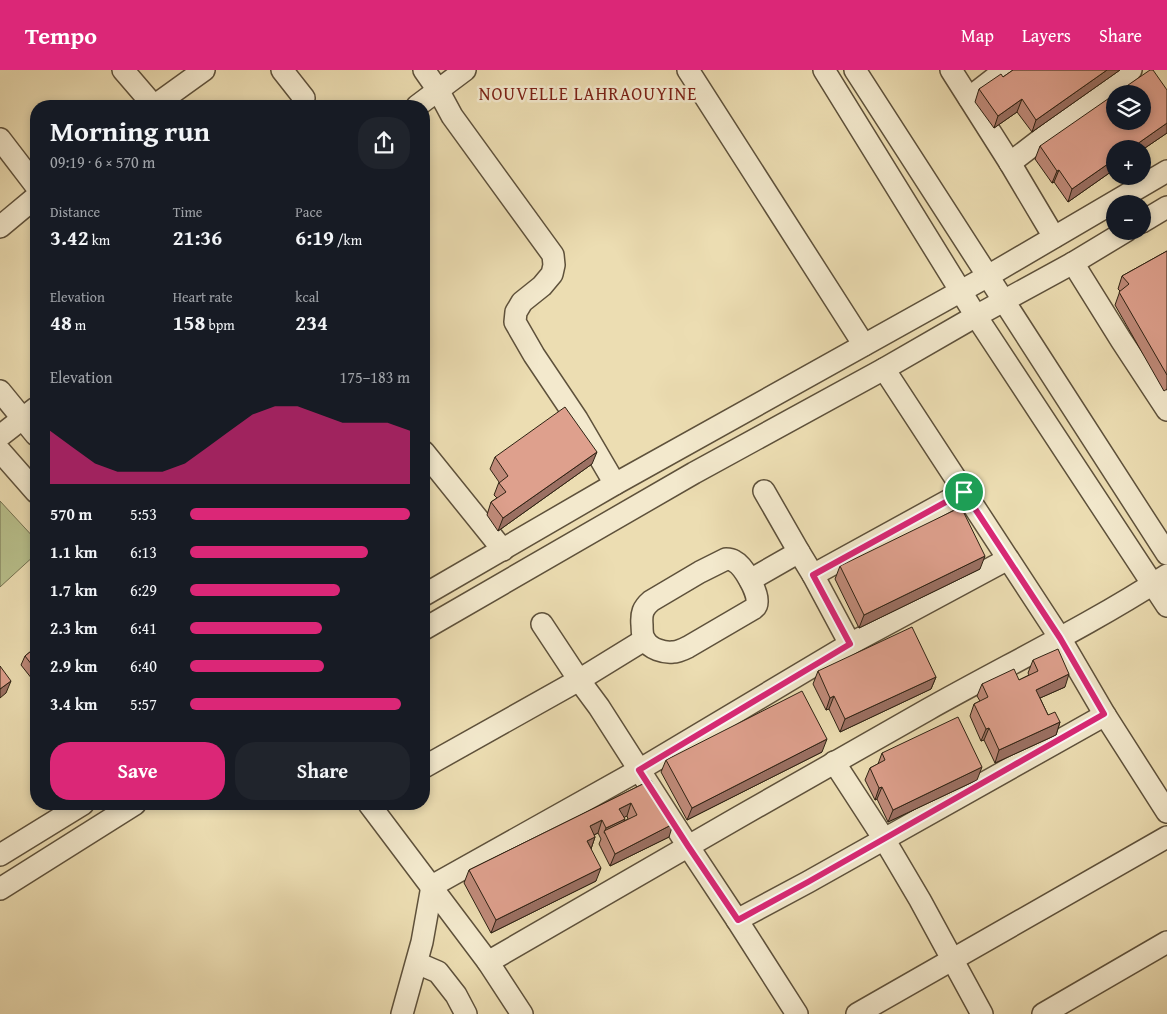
<!DOCTYPE html>
<html lang="en">
<head>
<meta charset="utf-8">
<style>
	:root { --surface:#171b24; --page:#20242c; --text:#f1f3f6; --muted:#9ea1a6; --accent:#db2777 }
	body { margin:0; font-family:"Gentium Book Plus",serif; background:var(--page); color:var(--text); height:100vh; display:flex; flex-direction:column; font-size:19px; white-space:nowrap }
	* { box-sizing:border-box; margin:0 }
	p { font-size:16px; color:var(--muted) }
	.icon { flex:none; width:28px; height:28px; fill:none; stroke:currentColor; stroke-width:2; stroke-linecap:round; stroke-linejoin:round }
	.map { position:relative; flex:1; overflow:hidden }
	.details { position:absolute; left:30px; top:30px; width:400px; height:710px; display:flex; flex-direction:column; background:var(--surface); border-radius:20px; box-shadow:0 2px 8px #0003 }
	.details>* { flex:none }
	.controls { position:absolute; left:1106px; top:15px; display:grid; gap:10px }
	.controls a { display:grid; place-items:center; width:45px; height:45px; border-radius:50%; background:var(--surface); box-shadow:0 2px 8px #0003; font-size:25px }
	.pin { position:absolute; display:grid; place-items:center; width:42px; height:42px; color:#fff; margin:-21px; border:2px solid #fff; border-radius:50%; box-shadow:0 1px 5px #0007 }
	.round { display:grid; place-items:center; flex:none; width:52px; height:52px; border-radius:20px; background:var(--page) }
	.summary { display:flex; align-items:center; justify-content:space-between; height:85px; padding:0 20px }
	h1 { font-size:28px; font-weight:800; line-height:38px }
	.metrics { display:grid; grid-template-columns:repeat(3,1fr); gap:8px; height:85px; padding:5px 20px }
	.metrics div { display:grid; align-content:center }
	.metrics b { font-size:21px; font-weight:800 }
	.metrics small { font-size:14px; font-weight:400 }
	.metrics p { font-size:14px }
	.chart { height:140px; padding:10px 20px }
	.chart p { display:flex; justify-content:space-between }
	.chart svg { width:100%; height:90px; margin-top:5px; fill:var(--accent); opacity:.7 }
	.cta { display:flex; gap:10px; margin-top:auto; padding:10px 20px }
	.cta a { flex:1; height:58px; border-radius:20px; background:var(--accent); color:#fff; font-size:20px; font-weight:800; line-height:58px; text-align:center }
	.cta a+a { background:var(--page); color:var(--text) }
	ul { padding:0 20px; list-style:none; font-size:16px }
	li { display:grid; grid-template-columns:80px 60px 1fr; align-items:center; height:38px }
	li i { height:12px; border-radius:6px; background:var(--accent) }
	header { display:flex; align-items:center; gap:30px; box-sizing:border-box; height:70px; padding:0 25px; background:var(--accent); color:#fff }
	header strong { font-size:24px }
	nav { display:flex; gap:28px; margin-inline-start:auto; font-size:18px }
	.map>svg:first-child { display:block }
	.pitch { fill:#b8c08c; stroke:#737150 }
	.lines { fill:none; stroke-linecap:round; stroke-linejoin:round }
	.minor-casing { stroke:#5e513b; stroke-width:24 }
	.minor { stroke:#f3e9cd; stroke-width:21 }
	.wall { fill:#bf8a79; stroke:#2e2213; fill-rule:evenodd }
	.shaded-wall { fill:#9b7063; stroke:#2e2213 }
	.building { fill:#dea08d; stroke:#2e2213 }
	.route-casing { stroke:#fff; stroke-width:10 }
	.route { stroke:#db2777; stroke-width:6 }
	.labels { text-anchor:middle; dominant-baseline:central; stroke-width:5; stroke-linejoin:round; paint-order:stroke }
	.neighbourhood-label { font-size:18px; letter-spacing:1px; fill:#7a1f14; stroke:#f3e9cd }
</style>
</head>
<body>
<header>
<strong>Tempo</strong>
<nav><a>Map</a><a>Layers</a><a>Share</a></nav>
</header>
<div class="map">
<svg width="1167" height="944" viewBox="0 0 1167 944">
	<rect width="100%" height="100%" fill="#ecddb2"/>
	<filter id="stains"><feTurbulence type="fractalNoise" baseFrequency=".004" numOctaves="4"/><feColorMatrix values="0 0 0 0 .2 0 0 0 0 .09 0 0 0 0 .02 0 0 0 .5 -.17"/></filter>
	<radialGradient id="worn" r=".72"><stop offset=".6" stop-color="#630" stop-opacity="0"/><stop offset="1" stop-color="#630" stop-opacity=".3"/></radialGradient>
	<path class="pitch" d="M 0,431 L 36,470 L 36,484 L 0,517 Z"/>
	<g class="lines">
		<defs>
			<g id="minor">
				<path d="M 123,0 L 154,36"/>
				<path d="M 282,0 L 304,28"/>
				<path d="M 424,0 L 438,20 L 452,46 L 553,185 L 554,195 L 552,204 L 542,216 L 522,232 L 516,242 L 515,252 L 534,285 L 577,349 L 615,414"/>
				<path d="M 688,0 L 864,275"/>
				<path d="M 824,0 L 976,246 L 1167,536"/>
				<path d="M 855,0 L 1167,484"/>
				<path d="M 951,0 L 1010,93 L 1054,167"/>
				<path d="M 969,28 L 1005,0"/>
				<path d="M 154,36 L 204,0"/>
				<path d="M 417,36 L 465,0"/>
				<path d="M 0,69 L 36,116"/>
				<path d="M 1010,93 L 1131,0"/>
				<path d="M 1142,152 L 1167,137"/>
				<path d="M 0,157 L 36,127"/>
				<path d="M 1073,193 L 1121,270 L 1167,340"/>
				<path d="M 884,299 L 1060,568 L 1105,645 L 1167,742"/>
				<path d="M 0,321 L 36,365"/>
				<path d="M 0,366 L 36,338"/>
				<path d="M 0,381 L 36,422"/>
				<path d="M 424,382 L 503,480"/>
				<path d="M 764,421 L 799,482 L 813,505 L 850,574"/>
				<path d="M 726,489 C 729,489 731,489 734,491 C 744,496 758,522 757,532 C 757,537 756,536 753,539 L 688,577 C 684,579 678,582 673,582 C 664,583 650,579 645,570 C 642,567 642,559 642,555 C 641,543 643,538 651,531 L 700,502 Z"/>
				<path d="M 813,505 L 964,422"/>
				<path d="M 750,510 L 799,482"/>
				<path d="M 424,525 L 615,414 L 988,206 L 1167,101"/>
				<path d="M 542,554 L 579,610 L 599,637 L 688,776 L 737,850 L 797,944"/>
				<path d="M 424,559 L 694,403 L 884,299 L 976,246 L 1073,193 L 1126,161"/>
				<path d="M 834,692 L 884,769 L 920,830 L 982,944"/>
				<path d="M 424,697 L 579,610 L 644,570"/>
				<path d="M 369,734 L 488,892 L 522,944"/>
				<path d="M 0,785 L 83,734"/>
				<path d="M 0,819 L 135,734"/>
				<path d="M 737,850 L 808,812 L 1105,645"/>
				<path d="M 488,892 C 634,807 780,723 927,640 C 1007,595 1090,555 1167,505"/>
				<path d="M 417,893 L 438,902 L 456,925 L 466,944"/>
				<path d="M 402,944 L 422,872 L 432,816 L 639,700 L 850,574 L 1008,489"/>
				<path d="M 857,944 L 1167,767"/>
				<path d="M 1043,944 L 1167,872"/>
			</g>
		</defs>
		<use href="#minor" class="minor-casing"/>
		<use href="#minor" class="minor"/>
	</g>
	<g class="wall">
		<path d="M 1013,0 L 1120,0 L 1032,62 L 1017,42 L 994,58 L 975,32 L 979,19 L 1003,7 Z"/>
		<path d="M 1167,63 L 1142,80 L 1142,79 L 1115,79 L 1115,99 L 1068,132 L 1054,112 L 1052,113 L 1035,89 L 1040,76 Z"/>
		<path d="M 1167,181 L 1167,319 L 1164,321 L 1115,235 L 1120,221 L 1118,219 L 1122,206 Z"/>
		<path d="M 495,387 L 592,394 L 498,461 L 487,445 L 491,432 L 497,428 L 494,425 L 499,412 L 490,399 Z"/>
		<path d="M 840,496 L 980,499 L 859,558 L 835,509 Z"/>
		<path d="M 36,577 L 36,614 L 21,595 L 25,586 Z"/>
		<path d="M 1033,590 L 1065,617 L 1040,628 L 1048,645 L 1060,652 L 1056,665 L 995,693 L 984,670 L 981,671 L 970,646 L 974,634 L 980,631 L 977,626 L 982,614 L 1019,610 L 1029,605 L 1028,603 Z"/>
		<path d="M 818,601 L 936,607 L 931,619 L 840,662 L 829,639 L 826,640 L 813,614 Z"/>
		<path d="M 822,682 L 687,750 L 661,702 L 666,690 Z"/>
		<path d="M 882,683 L 977,710 L 888,752 L 877,729 L 875,730 L 865,710 L 870,698 L 878,694 Z"/>
		<path d="M 651,710 L 669,767 L 610,796 L 599,774 L 601,769 L 598,763 L 594,765 L 595,767 L 591,779 L 596,811 L 491,863 L 464,813 L 469,800 ZM 627,746 L 628,749 L 624,751 L 624,747 Z"/>
	</g>
	<g class="shaded-wall">
		<path d="M 1107,0 L 1120,0 L 1032,62 L 1036,50 Z"/>
		<path d="M 1022,29 L 1017,42 L 994,58 L 998,46 Z"/>
		<path d="M 1167,53 L 1167,63 L 1142,80 L 1142,79 L 1130,79 Z"/>
		<path d="M 1115,89 L 1115,99 L 1068,132 L 1072,119 Z"/>
		<path d="M 1059,100 L 1054,112 L 1052,113 L 1057,101 Z"/>
		<path d="M 597,382 L 592,394 L 498,461 L 503,448 Z"/>
		<path d="M 985,486 L 980,499 L 859,558 L 864,545 Z"/>
		<path d="M 1069,604 L 1065,617 L 1031,632 L 1036,620 Z"/>
		<path d="M 936,607 L 931,619 L 840,662 L 845,649 Z"/>
		<path d="M 11,611 L 6,623 L 0,628 L 0,619 Z"/>
		<path d="M 834,626 L 829,639 L 826,640 L 830,628 Z"/>
		<path d="M 1060,652 L 1056,665 L 995,693 L 999,680 Z"/>
		<path d="M 989,658 L 984,670 L 981,671 L 986,659 Z"/>
		<path d="M 827,669 L 822,682 L 687,750 L 692,738 Z"/>
		<path d="M 982,697 L 977,710 L 888,752 L 893,740 Z"/>
		<path d="M 882,717 L 877,729 L 875,730 L 879,718 Z"/>
		<path d="M 631,733 L 627,746 L 615,752 L 619,739 Z"/>
		<path d="M 625,749 L 620,762 L 604,763 L 606,758 Z"/>
		<path d="M 602,750 L 598,763 L 585,769 L 590,756 Z"/>
		<path d="M 673,754 L 669,767 L 610,796 L 615,784 Z"/>
		<path d="M 595,767 L 591,779 L 587,771 Z"/>
		<path d="M 601,798 L 596,811 L 491,863 L 496,850 Z"/>
	</g>
	<g class="building">
		<path d="M 1013,0 L 1107,0 L 1036,50 L 1022,29 L 998,46 L 979,19 L 1001,4 L 1003,7 Z"/>
		<path d="M 1150,0 L 1153,0 L 1167,20 L 1167,53 L 1130,79 L 1115,79 L 1115,89 L 1072,119 L 1059,100 L 1057,101 L 1040,76 L 1115,24 L 1115,51 L 1142,51 L 1142,24 L 1115,24 Z"/>
		<path d="M 1167,181 L 1167,305 L 1119,222 L 1129,214 L 1122,206 Z"/>
		<path d="M 565,337 L 597,382 L 503,448 L 491,432 L 506,422 L 499,413 L 508,406 L 495,387 Z"/>
		<path d="M 961,437 L 985,486 L 864,545 L 840,496 Z"/>
		<path d="M 912,557 L 936,607 L 845,649 L 834,626 L 830,628 L 818,601 Z"/>
		<path d="M 36,577 L 36,600 L 25,586 Z"/>
		<path d="M 1058,579 L 1069,604 L 1036,620 L 1048,645 L 1055,642 L 1060,652 L 999,680 L 989,658 L 986,659 L 974,634 L 988,627 L 982,614 L 1014,599 L 1019,610 L 1038,601 L 1033,590 Z"/>
		<path d="M 0,596 L 11,611 L 0,619 Z"/>
		<path d="M 802,621 L 827,669 L 692,738 L 666,690 Z"/>
		<path d="M 958,647 L 982,697 L 893,740 L 882,717 L 879,718 L 870,698 L 885,690 L 882,683 Z"/>
		<path d="M 651,710 L 673,754 L 615,784 L 604,761 L 637,745 L 631,733 L 619,739 L 625,749 L 606,758 L 602,750 L 590,756 L 595,767 L 587,771 L 601,798 L 496,850 L 469,800 Z"/>
	</g>
	<g class="lines">
		<defs>
			<path id="route" d="M 964,422 L 1060,568 L 1104,644 L 808,812 L 738,850 L 688,776 L 639,700 L 850,574 L 813,505 Z"/>
		</defs>
		<use href="#route" class="route-casing"/>
		<use href="#route" class="route"/>
	</g>
	<g class="labels">
		<g class="neighbourhood-label">
			<text x="588" y="23">NOUVELLE LAHRAOUYINE</text>
		</g>
	</g>
	<rect width="100%" height="100%" filter="url(#stains)"/>
	<rect width="100%" height="100%" fill="url(#worn)"/>
</svg>
<div class="controls">
<a><svg class="icon" aria-label="layers" viewBox="0 0 24 24"><path d="M12 4l9 5-9 5-9-5zM3 14l9 5 9-5"/></svg></a>
<a>+</a>
<a>−</a>
</div>
<div class="pin" style="left:964px;top:422px;background:#1e9e55"><svg class="icon" aria-label="arrive" viewBox="0 0 24 24"><path d="M6 21V4h12l-3 4 3 4H6"/></svg></div>
<section class="details">
<div class="summary"><div><h1>Morning run</h1><p>09:19 · 6 × 570 m</p></div><a class="round"><svg class="icon" aria-label="share" viewBox="0 0 24 24"><path d="M12 15V3M7 8l5-5 5 5M5 13v7h14v-7"/></svg></a></div>
<div class="metrics">
<div><p>Distance</p><b>3.42<small> km</small></b></div>
<div><p>Time</p><b>21:36</b></div>
<div><p>Pace</p><b>6:19<small> /km</small></b></div>
</div>
<div class="metrics">
<div><p>Elevation</p><b>48<small> m</small></b></div>
<div><p>Heart rate</p><b>158<small> bpm</small></b></div>
<div><p>kcal</p><b>234</b></div>
</div>
<div class="chart"><p><span>Elevation</span>175–183 m</p>
<svg viewBox="0 0 160 44" preserveAspectRatio="none"><path d="M0 44V18L10 26L20 34L30 38L40 38L50 38L60 34L70 26L80 18L90 10L100 6L110 6L120 10L130 14L140 14L150 14L160 18V44z"/></svg>
</div>
<ul>
<li><b>570 m</b>5:53<i style="width:100%"></i></li>
<li><b>1.1 km</b>6:13<i style="width:81%"></i></li>
<li><b>1.7 km</b>6:29<i style="width:68%"></i></li>
<li><b>2.3 km</b>6:41<i style="width:60%"></i></li>
<li><b>2.9 km</b>6:40<i style="width:61%"></i></li>
<li><b>3.4 km</b>5:57<i style="width:96%"></i></li>
</ul>
<div class="cta"><a>Save</a><a>Share</a></div>
</section>
</div>
</body>
</html>
